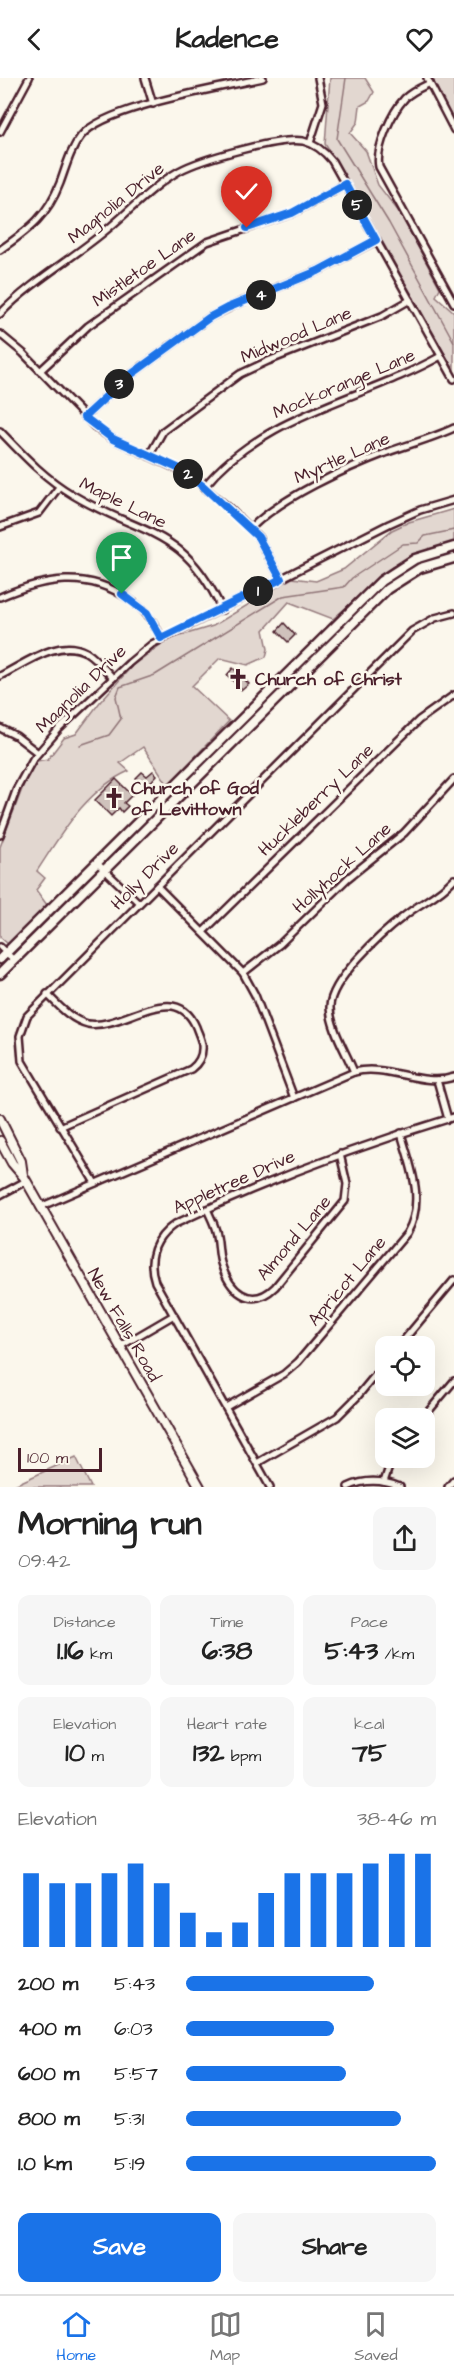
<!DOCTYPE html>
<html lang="en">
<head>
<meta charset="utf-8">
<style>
	:root { --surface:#fff; --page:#f6f6f6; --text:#222; --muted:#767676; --line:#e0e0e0; --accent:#1a73e8 }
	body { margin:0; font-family:"Architects Daughter",sans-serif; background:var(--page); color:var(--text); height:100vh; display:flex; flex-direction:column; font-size:22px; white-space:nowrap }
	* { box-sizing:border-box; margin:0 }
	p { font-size:20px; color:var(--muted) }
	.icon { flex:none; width:33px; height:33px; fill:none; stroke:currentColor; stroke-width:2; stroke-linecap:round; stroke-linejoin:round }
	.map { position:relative; height:1409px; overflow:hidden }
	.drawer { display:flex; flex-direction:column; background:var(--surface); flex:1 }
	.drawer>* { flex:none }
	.tools { position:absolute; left:375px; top:1258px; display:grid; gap:12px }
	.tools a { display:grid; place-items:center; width:60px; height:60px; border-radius:12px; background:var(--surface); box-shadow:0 6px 24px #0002; font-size:30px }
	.scale { position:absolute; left:18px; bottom:15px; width:84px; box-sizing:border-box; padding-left:6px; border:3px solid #4a1f2b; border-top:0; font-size:16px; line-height:21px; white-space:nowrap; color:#4a1f2b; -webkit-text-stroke:4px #fbf7ec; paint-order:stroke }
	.pin { position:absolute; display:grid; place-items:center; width:51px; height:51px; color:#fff; margin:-62px -26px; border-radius:50% 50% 50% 0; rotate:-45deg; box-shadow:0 0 6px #0007 }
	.pin .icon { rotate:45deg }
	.km { position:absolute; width:30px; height:30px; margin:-15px; border-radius:50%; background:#222; color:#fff; font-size:16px; line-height:30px; text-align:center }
	.round { display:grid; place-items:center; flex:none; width:63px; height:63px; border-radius:12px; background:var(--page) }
	.head { display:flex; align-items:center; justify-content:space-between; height:102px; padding:0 18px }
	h1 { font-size:33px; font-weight:700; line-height:45px }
	.figures { display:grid; grid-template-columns:repeat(3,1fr); gap:9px; height:102px; padding:6px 18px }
	.figures div { display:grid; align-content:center; border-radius:12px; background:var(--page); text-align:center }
	.figures b { font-size:26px; font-weight:700 }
	.figures small { font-size:16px; font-weight:400 }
	.figures p { font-size:16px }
	.chart { height:168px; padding:12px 18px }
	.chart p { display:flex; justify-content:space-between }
	.chart svg { width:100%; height:108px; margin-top:6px; stroke:var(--accent); stroke-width:6 }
	.button { display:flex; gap:12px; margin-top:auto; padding:12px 18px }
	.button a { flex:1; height:69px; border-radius:12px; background:var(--accent); color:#fff; font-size:24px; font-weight:700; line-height:69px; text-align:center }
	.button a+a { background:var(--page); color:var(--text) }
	ul { padding:0 18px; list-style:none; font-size:20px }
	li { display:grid; grid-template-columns:96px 72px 1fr; align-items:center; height:45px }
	li i { height:15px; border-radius:8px; background:var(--accent) }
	header { display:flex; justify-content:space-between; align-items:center; height:78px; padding:0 18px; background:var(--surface); font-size:27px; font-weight:700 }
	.tab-bar { display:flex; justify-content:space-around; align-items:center; height:84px; border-top:2px solid var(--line); background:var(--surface); font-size:16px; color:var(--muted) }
	.tab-bar a { display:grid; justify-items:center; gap:3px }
	.tab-bar .current { color:var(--accent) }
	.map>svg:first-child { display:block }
	.green { fill:#e2d7d0; stroke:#967b7e; stroke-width:1.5 }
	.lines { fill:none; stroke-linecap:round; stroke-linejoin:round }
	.stream { stroke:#907477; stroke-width:1.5 }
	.building { fill:#cfc2bc; stroke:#4a1f2b; stroke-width:1.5 }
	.minor-casing { stroke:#4a1f2b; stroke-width:10 }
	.secondary-casing { stroke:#4a1f2b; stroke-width:12 }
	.primary-casing { stroke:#4a1f2b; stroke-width:13 }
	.minor { stroke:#fbf7ec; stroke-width:5 }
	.secondary { stroke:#fbf7ec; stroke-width:8 }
	.primary { stroke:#fbf7ec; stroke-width:8 }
	.route-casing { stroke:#fff; stroke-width:12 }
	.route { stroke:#1a73e8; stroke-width:8 }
	.labels { text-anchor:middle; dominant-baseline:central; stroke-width:5; stroke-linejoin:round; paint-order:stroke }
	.street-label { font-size:18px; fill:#4a1f2b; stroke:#fbf7ec }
	.poi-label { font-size:18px; font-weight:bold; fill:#4a1f2b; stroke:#fbf7ec; text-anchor:start }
</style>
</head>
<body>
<header><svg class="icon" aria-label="back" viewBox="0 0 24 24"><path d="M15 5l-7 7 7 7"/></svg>Kadence<svg class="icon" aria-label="heart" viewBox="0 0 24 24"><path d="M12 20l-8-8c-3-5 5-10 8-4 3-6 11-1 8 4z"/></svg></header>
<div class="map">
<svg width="454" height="1409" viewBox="0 0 454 1409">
	<rect width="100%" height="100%" fill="#fbf7ec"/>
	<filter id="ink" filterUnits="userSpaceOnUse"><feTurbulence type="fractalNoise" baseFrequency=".0167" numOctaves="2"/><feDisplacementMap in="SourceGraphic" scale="12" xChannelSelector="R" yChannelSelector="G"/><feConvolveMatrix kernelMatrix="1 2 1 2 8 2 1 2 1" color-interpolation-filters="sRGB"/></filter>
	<g filter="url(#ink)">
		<g class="green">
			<path d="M 330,0 L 365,0 L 374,14 L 369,23 L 360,28 L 358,44 L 350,55 L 366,73 L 378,107 L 399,134 L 440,210 L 436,218 L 454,234 L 454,292 L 354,113 L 325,66 Z"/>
			<path d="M 432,0 L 454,0 L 454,45 Z"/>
			<path d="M 454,431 L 454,466 L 392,489 L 333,541 L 289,524 L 264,552 L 268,571 L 266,579 L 248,587 L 220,580 L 192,608 L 229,643 L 168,707 L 143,669 L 120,685 L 129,693 C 86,712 62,755 37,793 L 45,800 L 36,812 L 47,827 L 8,866 L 0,859 L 0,769 L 27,698 L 37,683 L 48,681 L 64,660 L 76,656 L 100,624 L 132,588 L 167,562 L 213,548 L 292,500 L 316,503 L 344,491 L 392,452 L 409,444 Z"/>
			<path d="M 76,1379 L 91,1409 L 10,1409 Z"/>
		</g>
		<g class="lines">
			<g class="stream">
				<path d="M 346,0 L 337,61 L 389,145 L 454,264"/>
				<path d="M 80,667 L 109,657 L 121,641 L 116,619 L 120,609 L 155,597 L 283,518 L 344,509 L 352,500 L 403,466 L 418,465 L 425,458 L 454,452"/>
			</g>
		</g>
		<g class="building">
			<path d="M 284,545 L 295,557 L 288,564 L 277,553 Z"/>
			<path d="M 233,590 L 249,606 L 242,612 L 227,597 Z"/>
			<path d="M 153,693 L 157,697 L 146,709 L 136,700 L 142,694 L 147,698 Z"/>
			<path d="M 116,701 L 132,717 L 124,725 L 128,728 L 122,734 L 119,730 L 111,738 L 95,722 Z"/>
		</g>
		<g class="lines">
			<defs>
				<g id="minor">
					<path d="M 145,0 L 153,26"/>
					<path d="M 427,0 L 454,52"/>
					<path d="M 430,5 C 422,9 412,13 405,20 C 392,34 375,70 379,89 L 454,225"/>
					<path d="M 0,54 L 29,0"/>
					<path d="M 310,65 L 323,25 L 318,0"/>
					<path d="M 0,172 C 29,151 47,139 60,105 C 66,89 70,72 81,58 C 105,28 222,10 263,0"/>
					<path d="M 0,236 C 31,204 70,182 104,154 C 129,134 151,109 179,93 C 201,81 279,59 303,63 C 316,66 324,73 332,83 L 454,301"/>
					<path d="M 0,256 L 23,275 L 95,349 L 113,361 L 188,396 L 228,429 L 258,459 L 281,501"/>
					<path d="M 40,293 L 88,248 L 207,164 L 293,135 L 345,106"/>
					<path d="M 84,339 L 125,301 L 210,239 L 239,225 L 318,193 L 377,162"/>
					<path d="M 0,353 C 23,377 44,400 73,417 C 141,458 184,448 222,532"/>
					<path d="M 149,378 L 163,353 L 240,296 L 268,283 L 382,238 L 410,222"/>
					<path d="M 204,409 C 264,335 363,322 441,278"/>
					<path d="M 0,449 L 39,435 L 59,409"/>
					<path d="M 251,450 C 282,419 346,390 388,374 C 410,366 433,360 454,350"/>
					<path d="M 0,519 C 44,500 87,492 129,521 C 145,532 154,543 161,560"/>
					<path d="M 0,598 C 25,586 58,559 86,574 C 96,580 105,592 113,600"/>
					<path d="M 0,650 L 16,658 L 38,675"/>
					<path d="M 0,757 L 17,710 L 33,681 L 59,651 L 129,585 L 152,566 L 389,446 L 420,432 L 454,422"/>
					<path d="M 97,785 L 139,825"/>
					<path d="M 157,808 L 243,895 L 255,917 L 294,1020"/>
					<path d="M 203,854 L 419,642 L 454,617"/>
					<path d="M 0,869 L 14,882"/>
					<path d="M 243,895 L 280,866 L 348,800 L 404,755 L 454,701"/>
					<path d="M 47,916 C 59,928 71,942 88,946 C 124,952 175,900 196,949 C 198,955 201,960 202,967 C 203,977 199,985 191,991 L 60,1049"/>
					<path d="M 354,994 C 346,974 331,951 330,930 C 329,903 382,855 403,839 C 421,824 437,819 454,801"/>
					<path d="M 437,1002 L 448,1041"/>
					<path d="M 95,1105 L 22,983 L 20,958 L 27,938 L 412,553 L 435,540 L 454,535"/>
					<path d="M 0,1117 L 26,1103"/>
					<path d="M 40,1129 L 354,994 C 387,985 421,1010 454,999"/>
					<path d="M 207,1131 C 210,1138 214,1145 216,1153 C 219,1163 218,1175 221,1185 C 229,1212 250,1233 275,1209 L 345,1123 L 347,1106 L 340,1076"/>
					<path d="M 119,1269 L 174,1237"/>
					<path d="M 398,1269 L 454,1202"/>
					<path d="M 226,1329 L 284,1296 L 298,1284 L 407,1155 C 426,1122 410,1088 401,1055"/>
					<path d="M 422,1341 L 454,1303"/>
					<path d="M 257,1385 L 337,1339 L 357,1319 L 386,1284"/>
					<path d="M 384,1404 L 392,1380"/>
					<path d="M 270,1409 L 155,1204 C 147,1180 155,1160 175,1146 C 265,1103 358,1068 454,1039"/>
					<path d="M 348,1409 C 365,1401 383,1402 400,1409"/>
					<path d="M 448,1409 L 454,1402"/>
				</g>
				<g id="secondary">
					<path d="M 0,1041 L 21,1083 L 23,1097"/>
					<path d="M 0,1063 L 12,1085 L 24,1099 L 200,1409"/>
				</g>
				<g id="primary">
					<path d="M 0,881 L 381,503 L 415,481 L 454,469"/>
					<path d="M 0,896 L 387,511 L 420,490 L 454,480"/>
				</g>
			</defs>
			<use href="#minor" class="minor-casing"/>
			<use href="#secondary" class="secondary-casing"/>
			<use href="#primary" class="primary-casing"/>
			<use href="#minor" class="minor"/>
			<use href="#secondary" class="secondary"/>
			<use href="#primary" class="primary"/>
		</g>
	</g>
	<g class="lines" filter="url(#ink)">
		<defs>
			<path id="route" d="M 122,516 L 147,535 L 161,560 L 281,501 L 258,459 L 204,409 L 180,391 L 113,361 L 84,339 L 125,301 L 210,239 L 227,230 L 318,193 L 376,162 L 345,106 L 292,135 L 247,150"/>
		</defs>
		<use href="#route" class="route-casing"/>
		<use href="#route" class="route"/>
	</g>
	<defs>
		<symbol id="church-bare" viewBox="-9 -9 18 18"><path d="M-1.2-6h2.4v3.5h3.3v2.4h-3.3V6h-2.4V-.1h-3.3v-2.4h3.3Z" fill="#4a1f2b" stroke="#fbf7ec" stroke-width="2.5" paint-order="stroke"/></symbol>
	</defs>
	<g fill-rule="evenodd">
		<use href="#church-bare" x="223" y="586" width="30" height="30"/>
		<use href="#church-bare" x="99" y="705" width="30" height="30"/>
	</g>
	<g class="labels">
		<g class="street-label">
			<text transform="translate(116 125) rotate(-39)">Magnolia Drive</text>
			<text transform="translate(144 190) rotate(-35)">Mistletoe Lane</text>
			<text transform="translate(296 257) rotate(-23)">Midwood Lane</text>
			<text transform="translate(344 306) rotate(-23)">Mockorange Lane</text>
			<text transform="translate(342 380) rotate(-24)">Myrtle Lane</text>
			<text transform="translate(123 425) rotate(26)">Maple Lane</text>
			<text transform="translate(81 611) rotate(-44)">Magnolia Drive</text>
			<text transform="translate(316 722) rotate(-44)">Huckleberry Lane</text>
			<text transform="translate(342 790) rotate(-42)">Hollyhock Lane</text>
			<text transform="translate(145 798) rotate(-45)">Holly Drive</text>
			<text transform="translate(234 1104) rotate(-24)">Appletree Drive</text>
			<text transform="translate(294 1160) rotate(-50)">Almond Lane</text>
			<text transform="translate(347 1203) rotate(-50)">Apricot Lane</text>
			<text transform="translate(124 1247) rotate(60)">New Falls Road</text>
		</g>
		<g class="poi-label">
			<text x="255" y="601">Church of Christ</text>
			<text x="131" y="710">Church of God<tspan x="131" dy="21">of Levittown</tspan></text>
		</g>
	</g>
</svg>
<div class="tools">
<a><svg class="icon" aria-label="locate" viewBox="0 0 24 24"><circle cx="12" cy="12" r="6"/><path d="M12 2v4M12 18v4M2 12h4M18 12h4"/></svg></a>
<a><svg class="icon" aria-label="layers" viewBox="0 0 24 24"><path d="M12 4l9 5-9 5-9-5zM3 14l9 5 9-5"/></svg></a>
</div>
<div class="scale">100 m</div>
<div class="pin" style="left:122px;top:516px;background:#1e9e55"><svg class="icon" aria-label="arrive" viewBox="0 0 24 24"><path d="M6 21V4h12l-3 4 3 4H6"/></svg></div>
<div class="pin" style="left:247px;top:150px;background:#d93025"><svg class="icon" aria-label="check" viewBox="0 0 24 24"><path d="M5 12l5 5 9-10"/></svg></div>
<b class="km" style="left:258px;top:513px">1</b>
<b class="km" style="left:188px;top:396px">2</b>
<b class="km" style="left:119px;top:306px">3</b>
<b class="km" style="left:261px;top:217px">4</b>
<b class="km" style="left:357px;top:127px">5</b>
</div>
<section class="drawer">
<div class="head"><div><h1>Morning run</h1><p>09:42</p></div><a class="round"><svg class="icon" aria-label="share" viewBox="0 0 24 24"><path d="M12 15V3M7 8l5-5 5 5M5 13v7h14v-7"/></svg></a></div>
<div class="figures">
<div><p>Distance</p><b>1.16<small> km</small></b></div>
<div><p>Time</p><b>6:38</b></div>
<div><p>Pace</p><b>5:43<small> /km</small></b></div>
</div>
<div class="figures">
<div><p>Elevation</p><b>10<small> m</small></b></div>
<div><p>Heart rate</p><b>132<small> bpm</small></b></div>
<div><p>kcal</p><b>75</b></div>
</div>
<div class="chart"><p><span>Elevation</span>38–46 m</p>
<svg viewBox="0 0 160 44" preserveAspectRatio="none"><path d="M5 44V14M15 44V18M25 44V18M35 44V14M45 44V10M55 44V18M65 44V30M75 44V38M85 44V34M95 44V22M105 44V14M115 44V14M125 44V14M135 44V10M145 44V6M155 44V6"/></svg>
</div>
<ul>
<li><b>200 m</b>5:43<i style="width:75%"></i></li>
<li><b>400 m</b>6:03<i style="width:59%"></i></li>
<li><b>600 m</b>5:57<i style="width:64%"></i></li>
<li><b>800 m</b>5:31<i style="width:86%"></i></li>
<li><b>1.0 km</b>5:19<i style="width:100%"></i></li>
</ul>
<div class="button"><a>Save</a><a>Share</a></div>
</section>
<nav class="tab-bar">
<a class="current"><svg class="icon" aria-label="home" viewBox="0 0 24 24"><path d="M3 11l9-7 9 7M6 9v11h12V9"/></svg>Home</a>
<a><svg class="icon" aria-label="map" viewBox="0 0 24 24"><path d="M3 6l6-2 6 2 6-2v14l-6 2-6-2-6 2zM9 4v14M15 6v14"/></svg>Map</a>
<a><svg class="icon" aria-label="saved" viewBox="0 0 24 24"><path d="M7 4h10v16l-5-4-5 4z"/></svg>Saved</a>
</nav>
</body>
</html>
